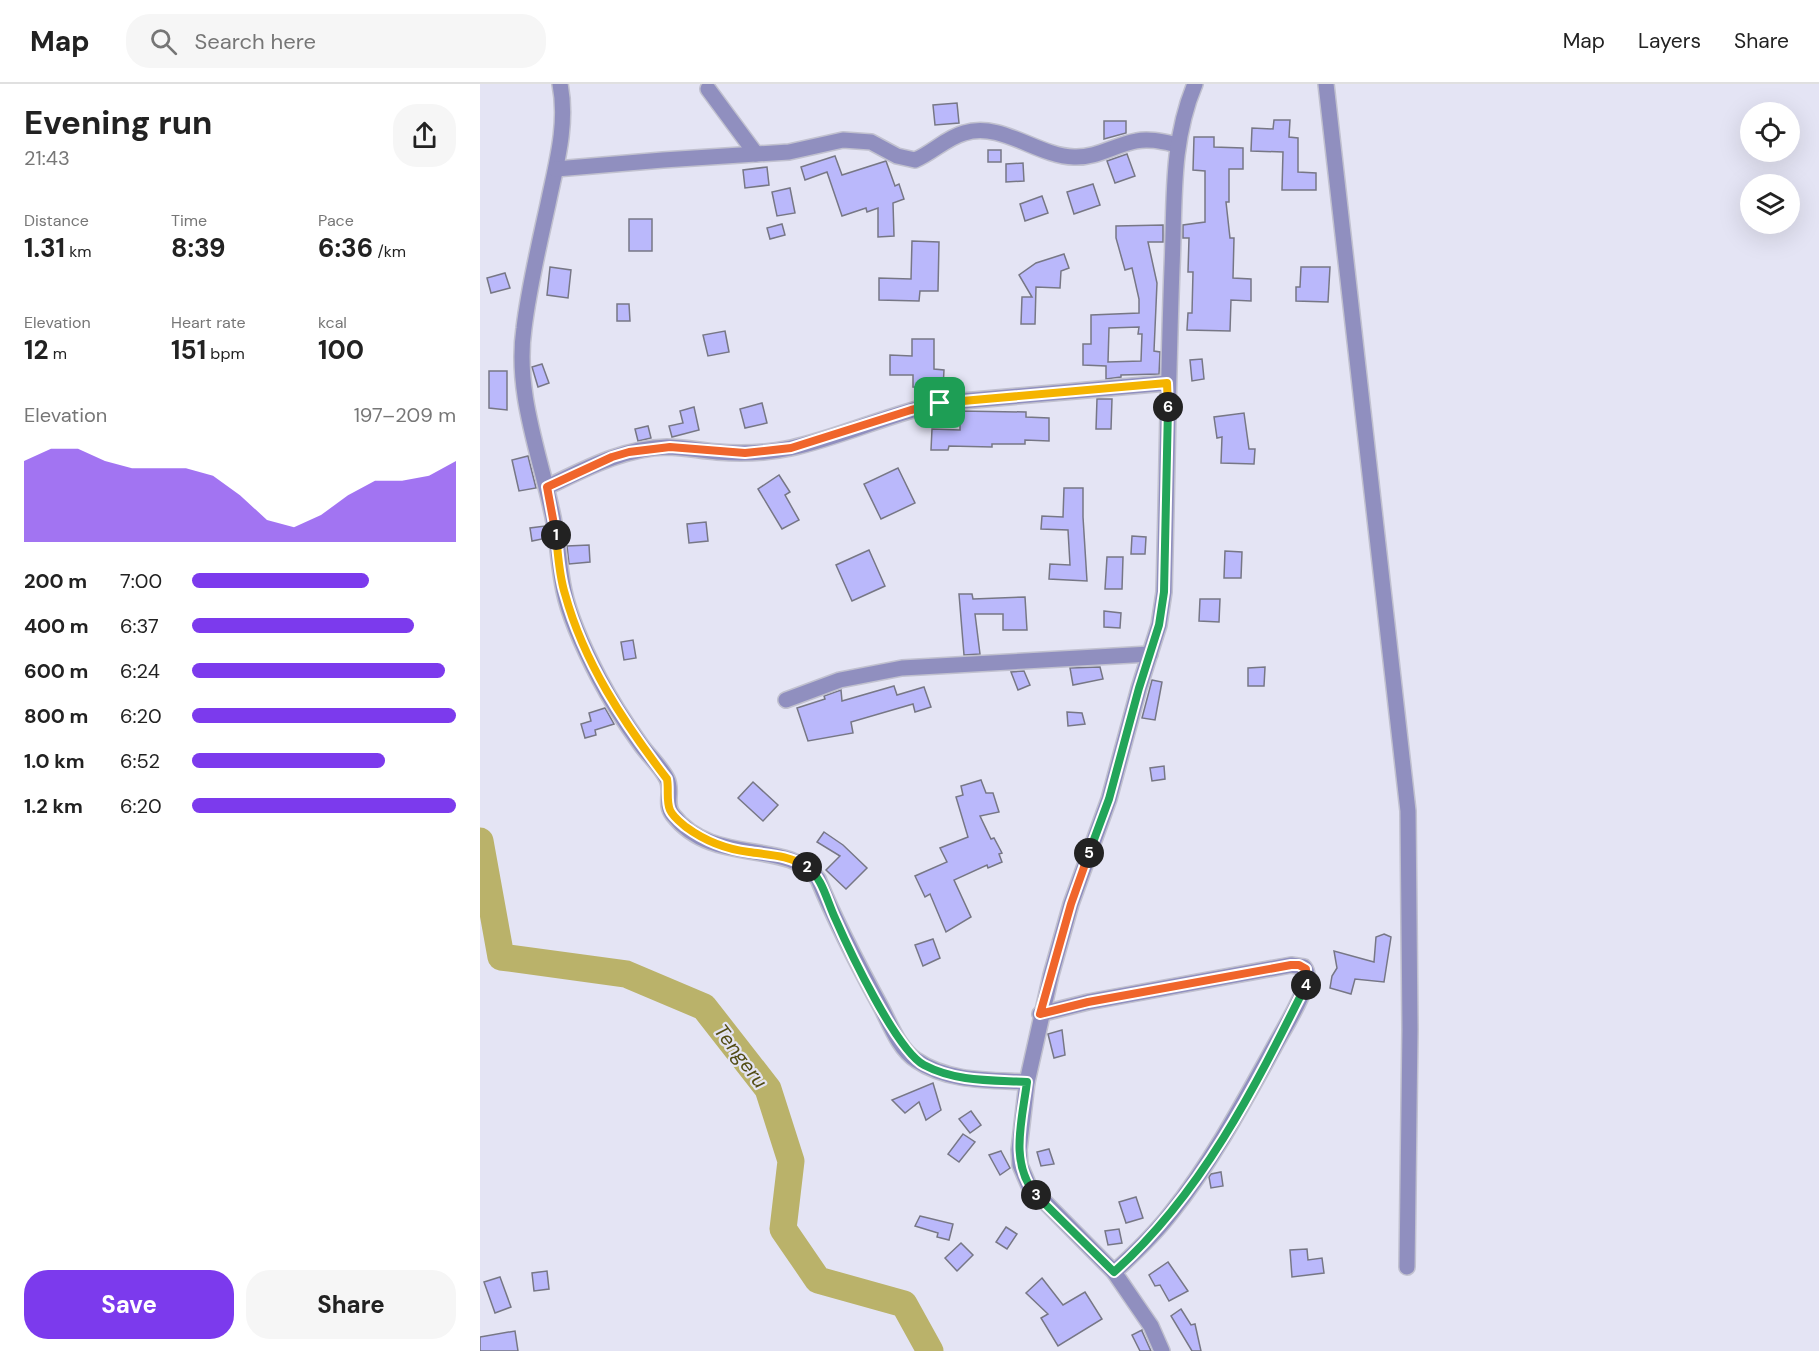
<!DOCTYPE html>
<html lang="en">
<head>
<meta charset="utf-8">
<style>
	:root { --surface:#fff; --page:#f6f6f6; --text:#222; --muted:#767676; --line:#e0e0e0; --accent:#7c3aed }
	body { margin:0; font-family:"DM Sans",sans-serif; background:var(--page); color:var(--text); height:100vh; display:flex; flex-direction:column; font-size:22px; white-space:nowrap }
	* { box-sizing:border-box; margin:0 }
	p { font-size:20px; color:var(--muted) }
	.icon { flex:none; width:33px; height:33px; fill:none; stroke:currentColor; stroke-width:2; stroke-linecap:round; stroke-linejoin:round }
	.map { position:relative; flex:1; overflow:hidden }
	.details { display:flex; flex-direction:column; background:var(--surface); width:480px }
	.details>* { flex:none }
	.tools { position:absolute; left:1260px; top:18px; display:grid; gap:12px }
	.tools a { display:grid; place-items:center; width:60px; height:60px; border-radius:50%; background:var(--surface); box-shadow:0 6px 24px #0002; font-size:30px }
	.pin { position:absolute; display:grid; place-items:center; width:51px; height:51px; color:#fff; margin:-26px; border-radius:12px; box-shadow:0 3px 9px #0006 }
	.km { position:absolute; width:30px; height:30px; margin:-15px; border-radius:50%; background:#222; color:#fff; font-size:16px; line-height:30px; text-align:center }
	.round { display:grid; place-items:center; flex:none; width:63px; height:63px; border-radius:24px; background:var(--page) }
	.summary { display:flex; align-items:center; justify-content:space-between; height:102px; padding:0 24px }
	h1 { font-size:33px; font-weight:700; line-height:45px }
	.metrics { display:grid; grid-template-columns:repeat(3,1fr); gap:9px; height:102px; padding:6px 24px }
	.metrics div { display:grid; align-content:center }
	.metrics b { font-size:26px; font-weight:700 }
	.metrics small { font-size:16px; font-weight:400 }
	.metrics p { font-size:16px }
	.chart { height:168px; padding:12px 24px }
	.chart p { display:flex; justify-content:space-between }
	.chart svg { width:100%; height:108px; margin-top:6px; fill:var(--accent); opacity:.7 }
	.action { display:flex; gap:12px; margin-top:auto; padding:12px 24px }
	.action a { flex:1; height:69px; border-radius:24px; background:var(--accent); color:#fff; font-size:24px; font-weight:700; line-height:69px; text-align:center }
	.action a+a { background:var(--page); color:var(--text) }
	ul { padding:0 24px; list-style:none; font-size:20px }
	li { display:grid; grid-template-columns:96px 72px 1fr; align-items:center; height:45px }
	li i { height:15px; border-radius:8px; background:var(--accent) }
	header { display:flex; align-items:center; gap:36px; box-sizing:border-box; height:84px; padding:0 30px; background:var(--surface); border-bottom:2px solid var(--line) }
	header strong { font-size:28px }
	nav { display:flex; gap:33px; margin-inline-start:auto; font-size:21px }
	.search { width:420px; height:54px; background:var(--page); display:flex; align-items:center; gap:15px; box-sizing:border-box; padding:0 21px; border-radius:24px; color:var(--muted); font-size:22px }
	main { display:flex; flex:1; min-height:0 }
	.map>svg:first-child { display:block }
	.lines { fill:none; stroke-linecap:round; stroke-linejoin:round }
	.river { stroke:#bab26a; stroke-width:27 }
	.building { fill:#bab8fb; stroke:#777785; stroke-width:1.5; fill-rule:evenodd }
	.minor-casing { stroke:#c1c1cf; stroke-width:18 }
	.minor { stroke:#908fbf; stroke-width:15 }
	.split-1-casing { stroke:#fff; stroke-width:12 }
	.split-2-casing { stroke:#fff; stroke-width:12 }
	.split-3-casing { stroke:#fff; stroke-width:12 }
	.split-4-casing { stroke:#fff; stroke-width:12 }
	.split-5-casing { stroke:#fff; stroke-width:12 }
	.split-6-casing { stroke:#fff; stroke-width:12 }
	.split-7-casing { stroke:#fff; stroke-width:12 }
	.split-1 { stroke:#f0652b; stroke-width:8 }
	.split-2 { stroke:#f5b400; stroke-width:8 }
	.split-3 { stroke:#22a559; stroke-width:8 }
	.split-4 { stroke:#22a559; stroke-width:8 }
	.split-5 { stroke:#f0652b; stroke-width:8 }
	.split-6 { stroke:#22a559; stroke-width:8 }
	.split-7 { stroke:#f5b400; stroke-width:8 }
	.labels { text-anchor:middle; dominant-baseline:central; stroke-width:4.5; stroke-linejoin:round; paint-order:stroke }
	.water-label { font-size:20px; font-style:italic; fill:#524c14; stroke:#e4e4f4 }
</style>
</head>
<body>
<header>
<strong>Map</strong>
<div class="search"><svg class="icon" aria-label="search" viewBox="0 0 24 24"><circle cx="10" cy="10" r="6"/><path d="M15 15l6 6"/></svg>Search here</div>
<nav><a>Map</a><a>Layers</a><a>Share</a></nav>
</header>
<main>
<section class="details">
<div class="summary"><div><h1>Evening run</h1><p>21:43</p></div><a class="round"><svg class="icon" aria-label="share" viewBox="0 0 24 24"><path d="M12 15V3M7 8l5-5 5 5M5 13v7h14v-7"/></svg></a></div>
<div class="metrics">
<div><p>Distance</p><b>1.31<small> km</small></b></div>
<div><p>Time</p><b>8:39</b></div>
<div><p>Pace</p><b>6:36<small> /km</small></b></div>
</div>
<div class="metrics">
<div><p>Elevation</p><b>12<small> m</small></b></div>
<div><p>Heart rate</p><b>151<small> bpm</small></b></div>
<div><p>kcal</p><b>100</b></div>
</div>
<div class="chart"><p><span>Elevation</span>197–209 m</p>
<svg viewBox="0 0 160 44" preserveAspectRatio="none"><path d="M0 44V11L10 6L20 6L30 11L40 14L50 14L60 14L70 17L80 25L90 35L100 38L110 33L120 25L130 19L140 19L150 17L160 11V44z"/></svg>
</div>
<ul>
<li><b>200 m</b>7:00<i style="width:67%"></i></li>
<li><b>400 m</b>6:37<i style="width:84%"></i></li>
<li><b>600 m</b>6:24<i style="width:96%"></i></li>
<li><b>800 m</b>6:20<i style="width:100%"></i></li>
<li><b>1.0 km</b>6:52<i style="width:73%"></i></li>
<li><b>1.2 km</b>6:20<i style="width:100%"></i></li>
</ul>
<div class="action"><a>Save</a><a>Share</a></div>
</section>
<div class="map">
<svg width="1339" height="1267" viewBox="0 0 1339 1267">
	<rect width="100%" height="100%" fill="#e4e4f4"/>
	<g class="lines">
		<path class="river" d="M 0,757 L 21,873 L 146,890 L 224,923 L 288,1005 L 311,1077 L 303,1145 L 338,1196 L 424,1220 L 450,1267"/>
	</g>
	<g class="building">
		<path d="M 477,19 L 479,39 L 455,41 L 453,21 Z"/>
		<path d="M 794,36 L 810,36 L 809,53 L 818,54 L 818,88 L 836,89 L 836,106 L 802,106 L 803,68 L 771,67 L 772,44 L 793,45 Z"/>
		<path d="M 624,37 L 646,37 L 646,49 L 624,55 Z"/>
		<path d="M 714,53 L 734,53 L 734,63 L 763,64 L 763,85 L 749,85 L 749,118 L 746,118 L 750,154 L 754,154 L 753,194 L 771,195 L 771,217 L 751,216 L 750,247 L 707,246 L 708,229 L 712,229 L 713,188 L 708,188 L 709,154 L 703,154 L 703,141 L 725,138 L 725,87 L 713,86 Z"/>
		<rect x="508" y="66" width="13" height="12"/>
		<path d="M 647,70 L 655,92 L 635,99 L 627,77 Z"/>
		<path d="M 355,72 L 362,91 L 406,77 L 415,102 L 419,100 L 424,115 L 413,119 L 414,152 L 398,153 L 398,124 L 387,128 L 386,124 L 362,132 L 347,88 L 325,96 L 321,83 Z"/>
		<path d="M 543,79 L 544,97 L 526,98 L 526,80 Z"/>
		<path d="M 287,83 L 289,101 L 265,104 L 263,86 Z"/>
		<path d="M 613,100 L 620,121 L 594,130 L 587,108 Z"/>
		<path d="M 310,104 L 315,129 L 297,132 L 292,108 Z"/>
		<path d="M 562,112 L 568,129 L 545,137 L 540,120 Z"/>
		<rect x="149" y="135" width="23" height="32"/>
		<path d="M 302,140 L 305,151 L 290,155 L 287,144 Z"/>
		<path d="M 683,141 L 683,158 L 668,158 L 677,199 L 674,267 L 680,268 L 679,290 L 641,291 L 641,293 L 626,295 L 626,282 L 603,281 L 603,260 L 611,260 L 611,231 L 659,229 L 659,215 L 652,184 L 645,186 L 636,154 L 636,142 ZM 659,243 L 658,250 L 662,250 L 661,277 L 628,278 L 629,244 Z"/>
		<path d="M 432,157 L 459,158 L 458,207 L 440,207 L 439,217 L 399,216 L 399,194 L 431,195 Z"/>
		<path d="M 584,170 L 589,184 L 581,187 L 580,204 L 556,203 L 555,240 L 541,240 L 542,213 L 552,213 L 539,191 L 556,179 Z"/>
		<path d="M 70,183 L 91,186 L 88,214 L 67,211 Z"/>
		<path d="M 821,183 L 850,183 L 848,218 L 816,217 L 816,203 L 820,203 Z"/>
		<path d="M 25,189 L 30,204 L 11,209 L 7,194 Z"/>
		<path d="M 137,220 L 149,220 L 150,237 L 137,237 Z"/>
		<path d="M 245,247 L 249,268 L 228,272 L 223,251 Z"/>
		<path d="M 432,255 L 454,255 L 454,285 L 464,286 L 463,304 L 433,303 L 433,291 L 410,291 L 410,271 L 432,272 Z"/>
		<path d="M 722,275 L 724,295 L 712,297 L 710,276 Z"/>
		<path d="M 62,280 L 69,299 L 58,303 L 52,283 Z"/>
		<path d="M 9,287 L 27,287 L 27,326 L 9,324 Z"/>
		<path d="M 617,315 L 632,315 L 631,345 L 616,345 Z"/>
		<path d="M 282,319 L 287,339 L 265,344 L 260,325 Z"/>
		<path d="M 214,323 L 219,346 L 192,353 L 189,342 L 203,339 L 200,327 Z"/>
		<path d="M 480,327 L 546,328 L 546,333 L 569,334 L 569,357 L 545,356 L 545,360 L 512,360 L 512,363 L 469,362 L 468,366 L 451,366 L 452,345 L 480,346 Z"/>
		<path d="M 764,329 L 769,365 L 775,365 L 774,380 L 741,379 L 742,353 L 737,354 L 734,333 Z"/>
		<path d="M 168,342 L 171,354 L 158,357 L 155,345 Z"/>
		<path d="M 48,372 L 56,404 L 39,407 L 32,376 Z"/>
		<path d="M 418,384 L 435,419 L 401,435 L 384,400 Z"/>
		<path d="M 299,391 L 310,408 L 305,411 L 319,436 L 302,445 L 278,405 Z"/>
		<path d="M 584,404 L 603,404 L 603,433 L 607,497 L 569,495 L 570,480 L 590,481 L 588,446 L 561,445 L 562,432 L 583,433 Z"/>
		<path d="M 226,438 L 228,457 L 209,459 L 207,440 Z"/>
		<path d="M 65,442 L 67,454 L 52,457 L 50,444 Z"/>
		<path d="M 652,452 L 666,453 L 665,470 L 651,470 Z"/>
		<path d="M 109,461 L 110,478 L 89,480 L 87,462 Z"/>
		<path d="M 389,466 L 405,502 L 372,517 L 356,481 Z"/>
		<path d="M 745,467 L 762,468 L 761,494 L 744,494 Z"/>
		<path d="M 627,473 L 643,473 L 642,505 L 625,505 Z"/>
		<path d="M 479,510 L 492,510 L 493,515 L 545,513 L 547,546 L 523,546 L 523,530 L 495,530 L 500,570 L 484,571 Z"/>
		<path d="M 720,515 L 740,515 L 739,538 L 719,537 Z"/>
		<path d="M 624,527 L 641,529 L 640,544 L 624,543 Z"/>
		<path d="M 153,556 L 156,574 L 144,576 L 141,558 Z"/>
		<path d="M 620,583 L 623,595 L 593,601 L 590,584 Z"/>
		<path d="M 785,583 L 784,602 L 768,602 L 768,584 Z"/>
		<path d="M 544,587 L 550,601 L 538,606 L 531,588 Z"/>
		<path d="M 672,596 L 682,598 L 675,636 L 662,634 Z"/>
		<path d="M 414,602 L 417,611 L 444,603 L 451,623 L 435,628 L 433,620 L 371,638 L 373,649 L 328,657 L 317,624 L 345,615 L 344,612 L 361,606 L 362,617 Z"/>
		<path d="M 125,624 L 134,640 L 115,646 L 116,651 L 105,654 L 101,640 L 111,637 L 109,629 Z"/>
		<path d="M 587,628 L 602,629 L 605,640 L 588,642 Z"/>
		<path d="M 684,682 L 685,695 L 672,697 L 670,684 Z"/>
		<path d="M 501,696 L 506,709 L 513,709 L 519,728 L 500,732 L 511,755 L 514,754 L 522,769 L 519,770 L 522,778 L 508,784 L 507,781 L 474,796 L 491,833 L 466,848 L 450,810 L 445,813 L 435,792 L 467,778 L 460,764 L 488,753 L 476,713 L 483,711 L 481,702 Z"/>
		<path d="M 273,698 L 298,721 L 283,737 L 258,714 Z"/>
		<path d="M 344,748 L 363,761 L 387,784 L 366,805 L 346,786 L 360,772 L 337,758 Z"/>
		<path d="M 904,850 L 911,853 L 904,898 L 875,895 L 871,910 L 850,904 L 852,892 L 857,884 L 854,867 L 894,878 L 896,853 Z"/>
		<path d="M 453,855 L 460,874 L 443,882 L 435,861 Z"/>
		<path d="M 582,946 L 585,971 L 574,974 L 568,950 Z"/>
		<path d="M 453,999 L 461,1026 L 446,1036 L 439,1018 L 425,1029 L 412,1016 Z"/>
		<path d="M 491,1027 L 501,1041 L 490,1049 L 479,1035 Z"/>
		<path d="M 483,1050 L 495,1058 L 479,1078 L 468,1070 Z"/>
		<path d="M 569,1065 L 574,1080 L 561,1082 L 557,1068 Z"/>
		<path d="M 521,1067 L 530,1084 L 520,1091 L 509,1071 Z"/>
		<path d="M 741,1088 L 743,1102 L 731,1104 L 729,1093 L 731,1090 Z"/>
		<path d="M 656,1113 L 663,1134 L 646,1139 L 639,1118 Z"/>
		<path d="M 440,1132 L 473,1140 L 469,1156 L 457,1153 L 458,1149 L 435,1142 Z"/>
		<path d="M 526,1143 L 537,1150 L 527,1165 L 516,1158 Z"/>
		<path d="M 639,1145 L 642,1159 L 628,1161 L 625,1147 Z"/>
		<path d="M 481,1159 L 493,1171 L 477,1187 L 465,1174 Z"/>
		<path d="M 827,1165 L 828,1176 L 842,1174 L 844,1189 L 812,1193 L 810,1166 Z"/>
		<path d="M 688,1178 L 708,1207 L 689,1217 L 680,1201 L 675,1202 L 669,1191 Z"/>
		<path d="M 67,1187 L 69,1205 L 54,1207 L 52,1189 Z"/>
		<path d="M 20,1193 L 31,1223 L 15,1229 L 4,1198 Z"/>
		<path d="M 562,1194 L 583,1221 L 605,1208 L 622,1235 L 578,1262 L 561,1234 L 568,1230 L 546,1209 Z"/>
		<path d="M 701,1225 L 711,1241 L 715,1240 L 721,1267 L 712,1267 L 691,1232 Z"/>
		<path d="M 662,1246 L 662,1247 L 671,1267 L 660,1267 L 652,1251 Z"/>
		<path d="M 35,1247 L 38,1267 L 0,1267 L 0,1253 Z"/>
	</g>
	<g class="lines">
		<defs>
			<g id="minor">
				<path d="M 80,0 C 88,40 76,81 68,120 C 59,161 49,203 44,244 C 35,306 58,365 71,424 C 78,451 78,479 84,507 C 90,536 105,567 119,594 C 131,617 146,640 161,661 C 169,672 181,683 187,695 C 193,707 184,720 193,731 C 233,783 307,754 338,795 C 356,839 378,881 401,923 C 410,940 419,965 436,976 C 468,998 509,996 547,998"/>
				<path d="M 846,0 L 928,727 L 930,945 L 927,1183"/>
				<path d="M 228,5 L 276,70"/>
				<path d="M 76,85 L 183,76 L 309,68 L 363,56 L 391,58 L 417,72 L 435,76 C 452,69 466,54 484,49 C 521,37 557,72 594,73 C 616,74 635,61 656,57 C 670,54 684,58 698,61"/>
				<path d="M 67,403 C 105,385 143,364 187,363 C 204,363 221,367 237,368 C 261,370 287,369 311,364 C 361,353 409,330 460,319 L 687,299"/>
				<path d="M 306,616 L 360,596 L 422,584 L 670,570"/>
				<path d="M 560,930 L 608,918 L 811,881 L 824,883 C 828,888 828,893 826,900 C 819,922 804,944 793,965 C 762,1021 731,1079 691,1129 C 674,1151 654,1170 634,1188"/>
				<path d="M 682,1267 L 671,1242 L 634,1188 L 549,1102 L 540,1081 L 539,1066 L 547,998 L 571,891 L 591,820 L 629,715 L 659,604 L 679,541 L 684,508 C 687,400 688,292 692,184 C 695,121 690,59 715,0"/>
			</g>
		</defs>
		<use href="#minor" class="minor-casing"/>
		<use href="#minor" class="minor"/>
	</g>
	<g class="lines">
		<defs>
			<path id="split-1" d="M 76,451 L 67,403 L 132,373 L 149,368 L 190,363 L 265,369 L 311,364 L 431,326 L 460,319"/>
			<path id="split-2" d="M 76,451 C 78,470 79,491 85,510 C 104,579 144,639 187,695 C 189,705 186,717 190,726 C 193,733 200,738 206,743 C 225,757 245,765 269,768 C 289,771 309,771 327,783"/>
			<path id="split-3" d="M 327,783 C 342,793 347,817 355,834 C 369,866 417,967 444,981 C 476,998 512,996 547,998 C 542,1037 529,1079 556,1111"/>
			<path id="split-4" d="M 556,1111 L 634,1188 C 721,1111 775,1003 826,901"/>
			<path id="split-5" d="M 609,769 L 591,820 L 560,930 L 608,918 L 811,881 L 819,881 L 826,885 L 826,901"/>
			<path id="split-6" d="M 609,769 L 629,715 L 659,604 L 679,541 L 684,508 L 688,323"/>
			<path id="split-7" d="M 460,319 L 687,299 L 688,323"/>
		</defs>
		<use href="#split-1" class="split-1-casing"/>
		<use href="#split-2" class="split-2-casing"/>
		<use href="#split-3" class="split-3-casing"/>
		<use href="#split-4" class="split-4-casing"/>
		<use href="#split-5" class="split-5-casing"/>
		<use href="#split-6" class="split-6-casing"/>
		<use href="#split-7" class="split-7-casing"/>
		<use href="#split-1" class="split-1"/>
		<use href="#split-2" class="split-2"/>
		<use href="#split-3" class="split-3"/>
		<use href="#split-4" class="split-4"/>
		<use href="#split-5" class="split-5"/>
		<use href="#split-6" class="split-6"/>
		<use href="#split-7" class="split-7"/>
	</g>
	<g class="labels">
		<g class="water-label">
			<text transform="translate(261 972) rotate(53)">Tengeru</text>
		</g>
	</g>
</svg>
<div class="tools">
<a><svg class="icon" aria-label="locate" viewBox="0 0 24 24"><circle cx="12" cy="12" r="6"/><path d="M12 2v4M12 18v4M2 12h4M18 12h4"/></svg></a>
<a><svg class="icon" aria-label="layers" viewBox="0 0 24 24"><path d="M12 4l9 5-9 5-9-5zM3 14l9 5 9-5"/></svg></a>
</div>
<div class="pin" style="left:460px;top:319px;background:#1e9e55"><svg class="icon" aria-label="arrive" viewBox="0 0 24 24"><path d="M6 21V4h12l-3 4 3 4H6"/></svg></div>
<b class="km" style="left:76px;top:451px">1</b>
<b class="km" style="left:327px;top:783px">2</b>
<b class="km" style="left:556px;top:1111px">3</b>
<b class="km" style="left:826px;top:901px">4</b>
<b class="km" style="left:609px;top:769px">5</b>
<b class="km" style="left:688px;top:323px">6</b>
</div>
</main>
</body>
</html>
